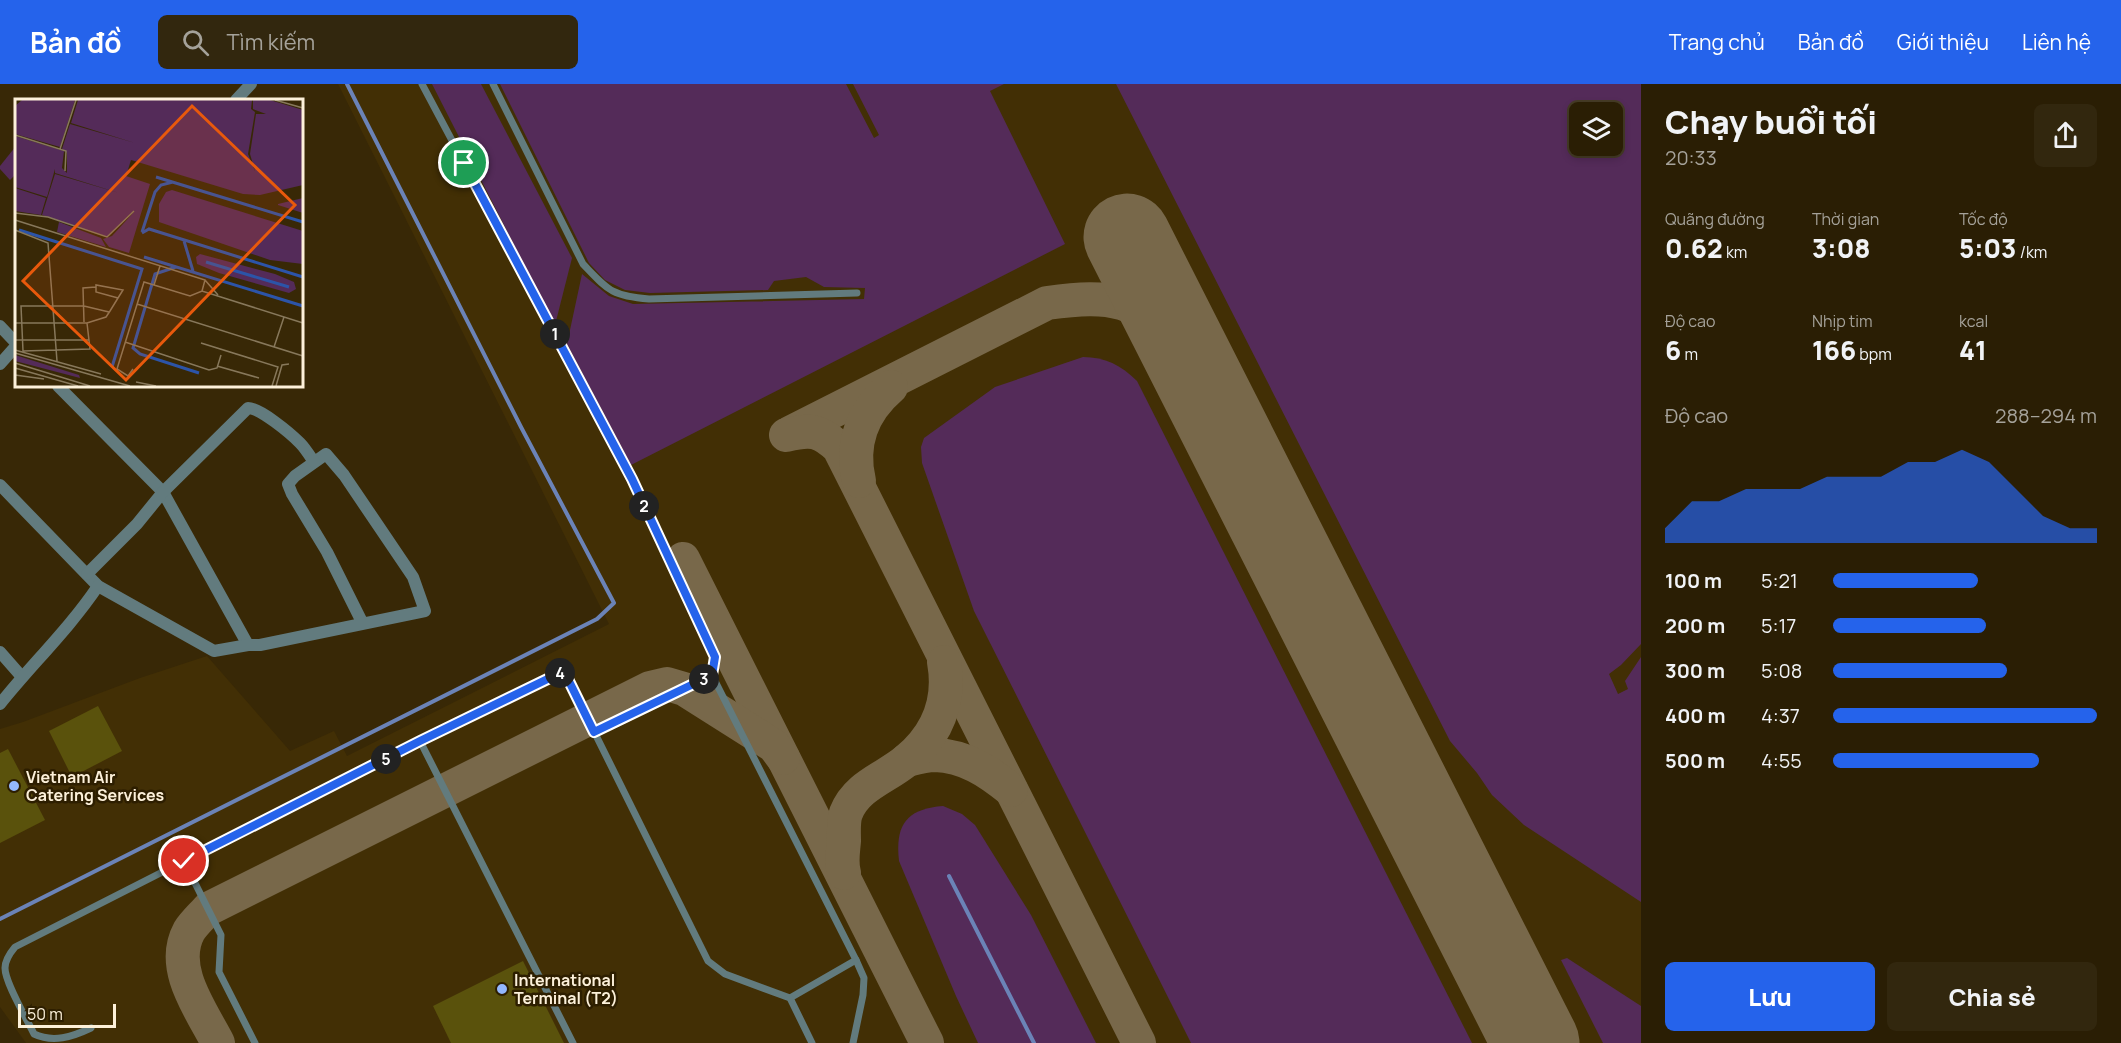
<!DOCTYPE html>
<html lang="vi">
<head>
<meta charset="utf-8">
<style>
	:root { --surface:#2a1e04; --page:#32270e; --text:#f1f3f6; --muted:#a5a29a; --line:#463c26; --accent:#2563eb }
	body { margin:0; font-family:Manrope,sans-serif; background:var(--page); color:var(--text); height:100vh; display:flex; flex-direction:column; font-size:22px; white-space:nowrap }
	* { box-sizing:border-box; margin:0 }
	p { font-size:20px; color:var(--muted) }
	.icon { flex:none; width:33px; height:33px; fill:none; stroke:currentColor; stroke-width:2; stroke-linecap:round; stroke-linejoin:round }
	.map { position:relative; flex:1; overflow:hidden }
	.sheet { display:flex; flex-direction:column; background:var(--surface); width:480px }
	.sheet>* { flex:none }
	.buttons { position:absolute; left:1569px; top:18px; display:grid; gap:12px }
	.buttons a { display:grid; place-items:center; width:54px; height:54px; border-radius:9px; background:var(--surface); box-shadow:0 3px 9px #0003,0 0 0 2px var(--line); font-size:30px }
	.scale { position:absolute; left:18px; bottom:15px; width:98px; box-sizing:border-box; padding-left:6px; border:3px solid #fdf1da; border-top:0; font-size:16px; line-height:21px; white-space:nowrap; color:#fdf1da; -webkit-text-stroke:4px #2d1e00; paint-order:stroke }
	.pin { position:absolute; display:grid; place-items:center; width:51px; height:51px; color:#fff; margin:-26px; border:3px solid #fff; border-radius:50%; box-shadow:0 2px 6px #0007 }
	.km { position:absolute; width:30px; height:30px; margin:-15px; border-radius:50%; background:#222; color:#fff; font-size:16px; line-height:30px; text-align:center }
	.round { display:grid; place-items:center; flex:none; width:63px; height:63px; border-radius:9px; background:var(--page) }
	.overview { display:flex; align-items:center; justify-content:space-between; height:102px; padding:0 24px }
	h1 { font-size:33px; font-weight:800; line-height:45px }
	.stats { display:grid; grid-template-columns:repeat(3,1fr); gap:9px; height:102px; padding:6px 24px }
	.stats div { display:grid; align-content:center }
	.stats b { font-size:26px; font-weight:800 }
	.stats small { font-size:16px; font-weight:400 }
	.stats p { font-size:16px }
	.chart { height:168px; padding:12px 24px }
	.chart p { display:flex; justify-content:space-between }
	.chart svg { width:100%; height:108px; margin-top:6px; fill:var(--accent); opacity:.7 }
	.button { display:flex; gap:12px; margin-top:auto; padding:12px 24px }
	.button a { flex:1; height:69px; border-radius:9px; background:var(--accent); color:#fff; font-size:24px; font-weight:800; line-height:69px; text-align:center }
	.button a+a { background:var(--page); color:var(--text) }
	ul { padding:0 24px; list-style:none; font-size:20px }
	li { display:grid; grid-template-columns:96px 72px 1fr; align-items:center; height:45px }
	li i { height:15px; border-radius:8px; background:var(--accent) }
	header { display:flex; align-items:center; gap:36px; box-sizing:border-box; height:84px; padding:0 30px; background:var(--accent); color:#fff }
	header strong { font-size:28px }
	nav { display:flex; gap:33px; margin-inline-start:auto; font-size:21px }
	.search { width:420px; height:54px; background:var(--page); display:flex; align-items:center; gap:15px; box-sizing:border-box; padding:0 21px; border-radius:9px; color:var(--muted); font-size:22px }
	main { display:flex; flex:1; min-height:0 }
	.map>svg:first-child { display:block }
	.built { fill:#422f05; fill-rule:evenodd }
	.green { fill:#542b59; fill-rule:evenodd }
	.lines { fill:none; stroke-linecap:round; stroke-linejoin:round }
	.stream { stroke:#6b83b7; stroke-width:4 }
	.taxiway { stroke:#78684a; stroke-width:34 }
	.runway { stroke:#78684a; stroke-width:87 }
	.building { fill:#5a520c }
	.lane { stroke:#627b7e; stroke-width:7 }
	.street { stroke:#627b7e; stroke-width:12 }
	.route-casing { stroke:#fff; stroke-width:12 }
	.route { stroke:#2563eb; stroke-width:8 }
	.poi-dot { fill:#93b7fd; stroke:#2d1e00; stroke-width:2 }
	.labels { text-anchor:middle; dominant-baseline:central; stroke-width:5; stroke-linejoin:round; paint-order:stroke }
	.poi-label { font-size:16px; font-weight:bold; fill:#fdf1da; stroke:#2d1e00; text-anchor:start }
	.inset-river { fill:none; stroke:#2c54a8; stroke-width:3 }
	.inset-road { fill:none; stroke:#87785b; stroke-width:1.5 }
	.view { fill:#e8590c; fill-opacity:0.15; stroke:#e8590c; stroke-width:3 }
	.inset-edge { fill:none; stroke:#fdf1da; stroke-width:3 }
</style>
</head>
<body>
<header>
<strong>Bản đồ</strong>
<div class="search"><svg class="icon" aria-label="search" viewBox="0 0 24 24"><circle cx="10" cy="10" r="6"/><path d="M15 15l6 6"/></svg>Tìm kiếm</div>
<nav><a>Trang chủ</a><a>Bản đồ</a><a>Giới thiệu</a><a>Liên hệ</a></nav>
</header>
<main>
<div class="map">
<svg width="1641" height="959" viewBox="0 0 1641 959">
	<rect width="100%" height="100%" fill="#382806"/>
	<path class="built" d="M 338,0 L 1641,0 L 1641,959 L 26,959 L 0,923 L 0,645 L 23,638 L 140,594 L 207,572 L 290,667 L 334,647 L 347,672 L 609,540 ZM 1580,28 L 1612,28 L 1612,62 L 1580,62 Z"/>
	<g class="green">
		<path d="M 432,0 L 481,0 L 572,174 L 555,241 Z"/>
		<path d="M 500,0 L 846,0 L 874,54 L 879,51 L 853,0 L 1004,0 L 990,7 L 1065,160 L 631,381 L 567,260 L 582,190 L 609,212 L 633,220 L 864,215 L 865,204 L 824,203 L 806,193 L 774,197 L 768,206 L 650,209 L 625,206 L 605,196 L 589,179 Z"/>
		<path d="M 1116,0 L 1641,0 L 1641,560 L 1621,581 L 1609,590 L 1618,610 L 1628,605 L 1625,597 L 1641,573 L 1641,818 L 1524,741 L 1492,711 L 1477,689 L 1450,657 ZM 1580,28 L 1612,28 L 1612,62 L 1580,62 Z"/>
		<path d="M 16,62 L 16,90 L 10,96 L 0,85 L 0,82 Z"/>
		<path d="M 1083,273 C 1105,273 1121,281 1137,297 L 1472,959 L 1191,959 L 974,527 L 922,379 L 921,363 L 924,354 L 995,303 Z"/>
		<path d="M 943,722 L 962,730 L 975,741 L 1031,831 L 1096,959 L 978,959 L 956,912 L 899,777 C 895,741 906,725 943,722 Z"/>
		<path d="M 1567,874 L 1641,922 L 1641,959 L 1603,959 L 1561,876 Z"/>
	</g>
	<g class="lines">
		<g class="stream">
			<path d="M 949,792 L 1034,959"/>
			<path d="M 0,835 L 597,535 L 614,519 L 521,343 L 347,0"/>
		</g>
		<g class="taxiway">
			<path d="M 790,349 L 1047,219 C 1113,210 1136,214 1183,264"/>
			<path d="M 786,351 C 811,345 820,346 839,364 L 1139,959"/>
			<path d="M 859,397 C 850,359 863,327 891,303"/>
			<path d="M 683,475 L 927,959"/>
			<path d="M 907,676 C 915,674 926,671 935,671 C 965,672 988,687 1011,706"/>
			<path d="M 844,789 C 841,778 843,768 844,757 C 844,749 843,737 846,729 C 857,701 886,694 907,676 C 937,651 951,617 944,578"/>
			<path d="M 218,959 C 201,926 169,884 189,847 C 194,839 202,832 208,825 L 650,604 L 667,600 L 684,605 L 763,655 L 774,662 L 783,674"/>
		</g>
		<path class="runway" d="M 1127,153 L 1536,959"/>
	</g>
	<g class="building">
		<path d="M 98,622 L 122,667 L 72,693 L 49,647 Z"/>
		<path d="M 8,665 L 45,736 L 0,759 L 0,669 Z"/>
		<path d="M 523,877 L 564,959 L 451,959 L 433,922 Z"/>
	</g>
	<g class="lines">
		<g class="lane">
			<path d="M 422,0 L 632,395 L 715,573 L 712,591 L 856,876 L 790,914"/>
			<path d="M 493,0 L 583,180 C 608,206 611,212 649,215 L 857,209"/>
			<path d="M 595,648 L 712,591"/>
			<path d="M 420,657 L 573,959"/>
			<path d="M 184,777 L 221,851 L 219,888 L 255,959"/>
			<path d="M 91,944 C 72,953 53,959 34,950 C 27,935 5,899 5,884 C 5,877 10,869 15,863 L 420,657 L 564,587 L 708,877 L 725,890 L 790,914 L 812,959"/>
			<path d="M 853,959 L 863,911 L 864,894 L 856,876"/>
		</g>
		<g class="street">
			<path d="M 236,16 L 251,0"/>
			<path d="M 0,242 L 16,259"/>
			<path d="M 0,280 L 16,262"/>
			<path d="M 58,302 L 163,408 L 248,561"/>
			<path d="M 0,401 L 98,502 L 214,567 L 248,561 L 260,561 L 425,527 L 413,493 L 344,391 L 326,370 L 295,392 L 288,400 L 292,410 L 327,468 L 363,540"/>
			<path d="M 87,490 L 137,440 L 163,408 L 248,324 C 260,324 290,349 300,359 C 305,364 310,372 314,378"/>
			<path d="M 0,568 L 22,593"/>
			<path d="M 0,620 C 32,580 69,545 98,502"/>
		</g>
	</g>
	<g class="lines">
		<defs>
			<path id="route" d="M 184,777 L 420,657 L 564,587 L 594,648 L 712,591 L 715,573 L 632,395 L 464,79"/>
		</defs>
		<use href="#route" class="route-casing"/>
		<use href="#route" class="route"/>
	</g>
	<g class="poi-dot">
		<circle cx="14" cy="702" r="6"/>
		<circle cx="502" cy="905" r="6"/>
	</g>
	<g class="labels">
		<g class="poi-label">
			<text x="26" y="693">Vietnam Air<tspan x="26" dy="18">Catering Services</tspan></text>
			<text x="514" y="896">International<tspan x="514" dy="18">Terminal (T2)</tspan></text>
		</g>
	</g>
	<g transform="translate(15 15)">
		<rect width="288" height="288" fill="#382806"/>
		<path d="M 7,1 L 60,1 L 45,48 L 0,35 L 0,7 ZM 63,1 L 237,1 L 236,10 L 240,13 L 233,55 L 240,72 L 235,55 L 241,15 L 251,15 L 238,10 L 238,1 L 255,1 L 288,11 L 288,86 L 245,96 L 228,95 L 116,61 L 111,77 L 135,85 L 114,154 L 94,148 L 88,140 L 97,137 L 120,112 L 92,138 L 27,116 L 40,75 L 104,94 L 40,74 L 40,70 L 32,98 L 0,88 L 0,37 L 49,52 L 47,69 L 52,74 L 52,54 L 47,50 L 55,25 L 120,44 L 56,24 ZM 0,89 L 31,99 L 26,116 L 0,112 ZM 157,91 L 288,132 L 288,165 L 255,161 L 144,123 L 144,105 L 151,93 ZM 288,99 L 288,114 L 263,106 L 263,105 ZM 44,123 L 86,139 L 91,148 L 42,133 ZM 185,155 L 260,175 L 279,183 L 281,190 L 274,194 L 204,174 L 182,165 L 181,158 ZM 0,256 L 64,276 L 65,279 L 0,262 Z" fill="#542b59"/>
		<path class="inset-river" d="M 141,78 L 288,123M 4,131 L 127,170 L 97,268M 127,133 L 140,93 L 146,86 L 158,83M 127,134 L 134,130 L 288,178M 169,142 L 178,172M 129,158 L 288,207M 191,163 L 274,188M 161,168 L 140,175 L 118,249 L 125,255 L 184,274"/>
		<path class="inset-road" d="M 260,1 L 288,9M 0,36 L 51,52 L 50,72M 45,50 L 61,1M 0,114 L 33,118 L 92,138 L 119,112M 0,121 L 190,181 L 187,192M 0,131 L 33,144 L 42,262M 190,181 L 203,196M 139,186 L 145,167M 122,205 L 288,257M 69,223 L 68,189 L 81,188M 0,224 L 72,224 L 91,218 L 95,212 L 103,199 L 108,191 L 81,186 L 81,193 L 103,199M 72,224 L 75,250 L 8,252 L 6,207 L 69,207 L 94,213M 0,241 L 74,241M 110,243 L 194,271 L 202,269 L 206,256M 186,244 L 263,268 L 257,287M 259,248 L 269,218M 0,251 L 86,275M 0,254 L 115,287M 0,264 L 75,287M 202,267 L 244,279M 0,269 L 63,287M 118,270 L 113,277 L 102,270 L 129,183 L 175,197 L 187,192 L 288,224M 0,276 L 29,280M 121,283 L 141,287M 261,287 L 267,266 L 274,265"/>
		<path class="view" d="M 177,7 L 280,106 L 111,281 L 8,182 Z"/>
		<rect width="288" height="288" class="inset-edge"/>
	</g>
</svg>
<div class="buttons">
<a><svg class="icon" aria-label="layers" viewBox="0 0 24 24"><path d="M12 4l9 5-9 5-9-5zM3 14l9 5 9-5"/></svg></a>
</div>
<div class="scale">50 m</div>
<div class="pin" style="left:464px;top:79px;background:#1e9e55"><svg class="icon" aria-label="arrive" viewBox="0 0 24 24"><path d="M6 21V4h12l-3 4 3 4H6"/></svg></div>
<div class="pin" style="left:184px;top:777px;background:#d93025"><svg class="icon" aria-label="check" viewBox="0 0 24 24"><path d="M5 12l5 5 9-10"/></svg></div>
<b class="km" style="left:555px;top:250px">1</b>
<b class="km" style="left:644px;top:422px">2</b>
<b class="km" style="left:704px;top:595px">3</b>
<b class="km" style="left:560px;top:589px">4</b>
<b class="km" style="left:386px;top:675px">5</b>
</div>
<section class="sheet">
<div class="overview"><div><h1>Chạy buổi tối</h1><p>20:33</p></div><a class="round"><svg class="icon" aria-label="share" viewBox="0 0 24 24"><path d="M12 15V3M7 8l5-5 5 5M5 13v7h14v-7"/></svg></a></div>
<div class="stats">
<div><p>Quãng đường</p><b>0.62<small> km</small></b></div>
<div><p>Thời gian</p><b>3:08</b></div>
<div><p>Tốc độ</p><b>5:03<small> /km</small></b></div>
</div>
<div class="stats">
<div><p>Độ cao</p><b>6<small> m</small></b></div>
<div><p>Nhịp tim</p><b>166<small> bpm</small></b></div>
<div><p>kcal</p><b>41</b></div>
</div>
<div class="chart"><p><span>Độ cao</span>288–294 m</p>
<svg viewBox="0 0 160 44" preserveAspectRatio="none"><path d="M0 44V38L10 27L20 27L30 22L40 22L50 22L60 17L70 17L80 17L90 11L100 11L110 6L120 11L130 22L140 33L150 38L160 38V44z"/></svg>
</div>
<ul>
<li><b>100 m</b>5:21<i style="width:55%"></i></li>
<li><b>200 m</b>5:17<i style="width:58%"></i></li>
<li><b>300 m</b>5:08<i style="width:66%"></i></li>
<li><b>400 m</b>4:37<i style="width:100%"></i></li>
<li><b>500 m</b>4:55<i style="width:78%"></i></li>
</ul>
<div class="button"><a>Lưu</a><a>Chia sẻ</a></div>
</section>
</main>
</body>
</html>
